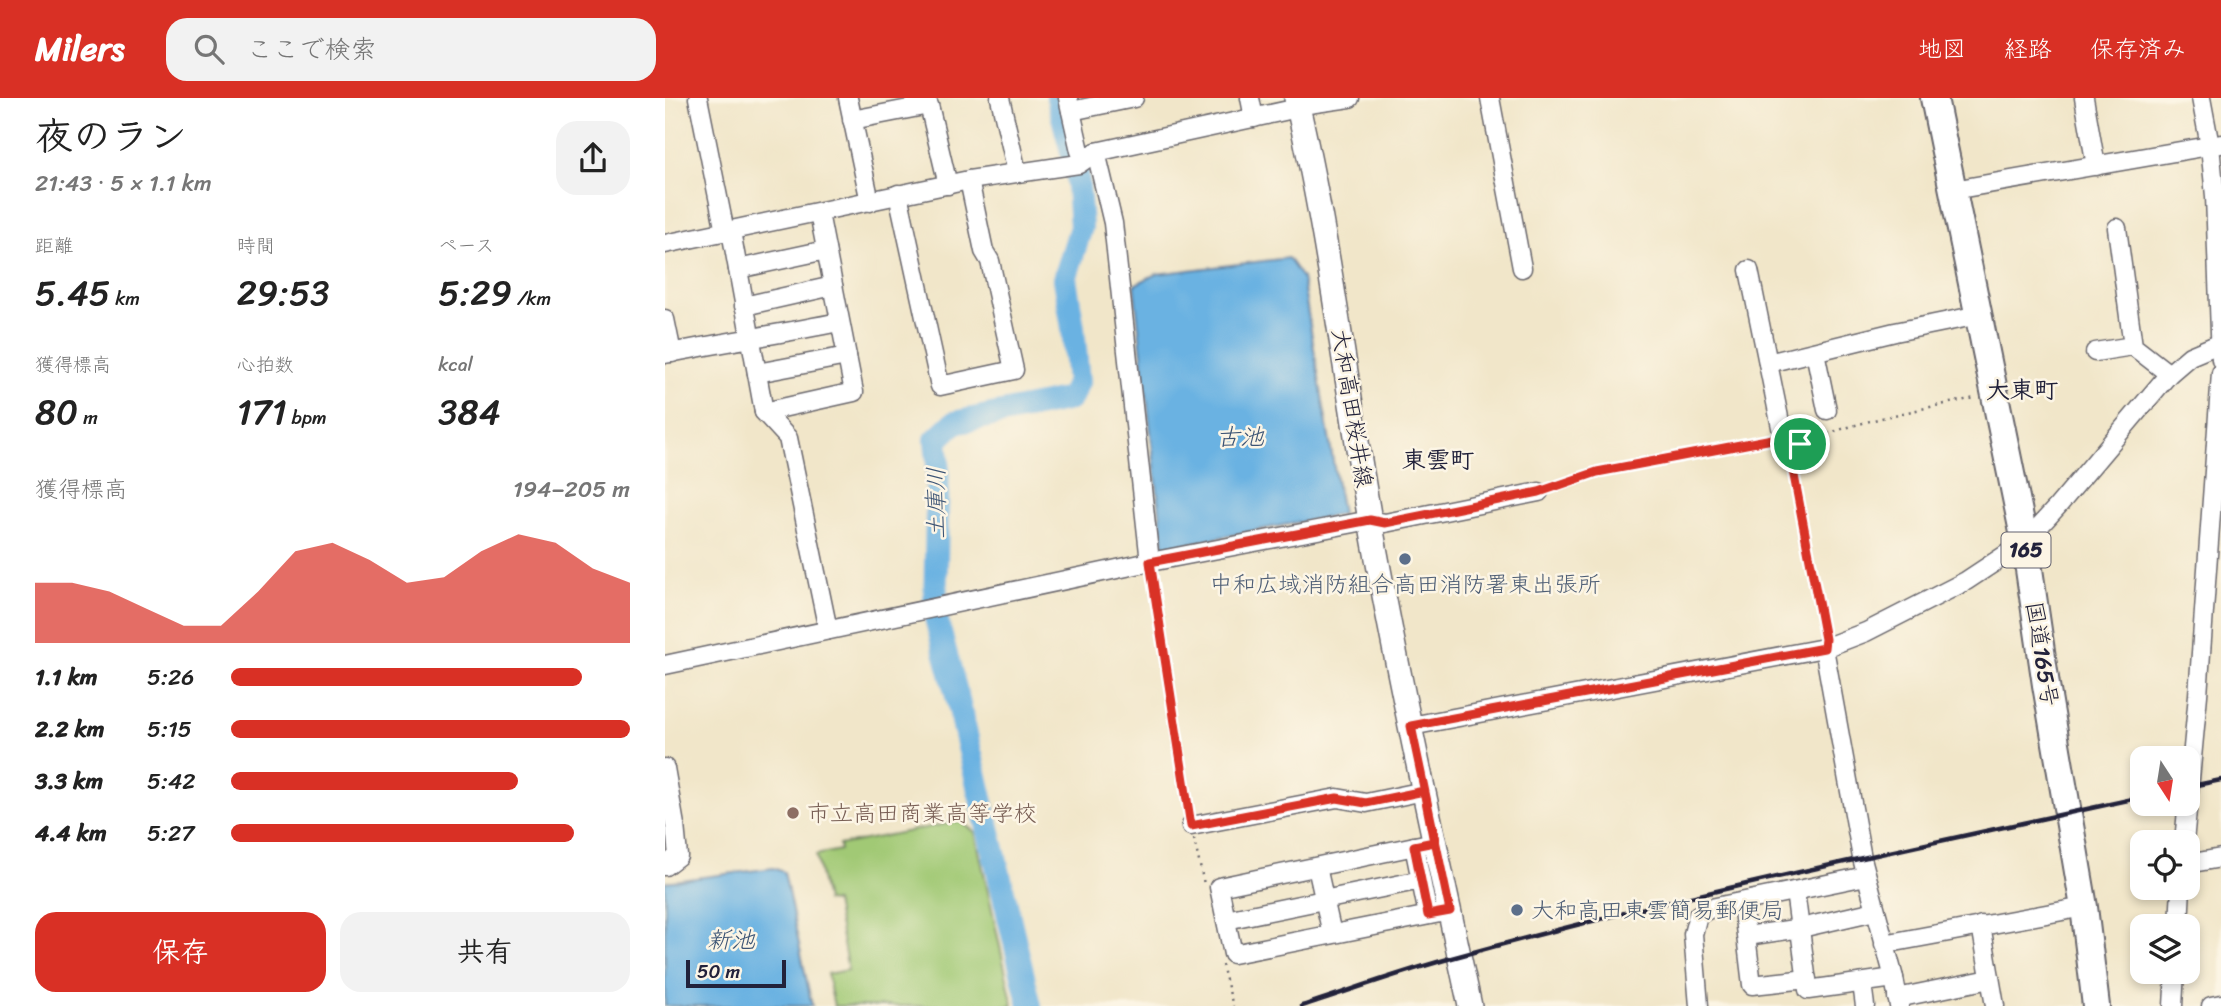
<!DOCTYPE html>
<html lang="ja">
<head>
<meta charset="utf-8">
<style>
	:root { --surface:#fff; --page:#f2f2f2; --text:#222; --muted:#767676; --accent:#d93025 }
	body { margin:0; font-family:Sriracha,"Klee One",sans-serif; background:var(--page); color:var(--text); height:100vh; display:flex; flex-direction:column; font-size:26px; white-space:nowrap }
	* { box-sizing:border-box; margin:0 }
	p { font-size:23px; color:var(--muted) }
	.icon { flex:none; width:38px; height:38px; fill:none; stroke:currentColor; stroke-width:2; stroke-linecap:round; stroke-linejoin:round }
	.map { position:relative; flex:1; overflow:hidden }
	.drawer { display:flex; flex-direction:column; background:var(--surface); width:665px }
	.drawer>* { flex:none }
	.needle { width:46px; rotate:168deg }
	.tools { position:absolute; left:1465px; top:648px; display:grid; gap:14px }
	.tools a { display:grid; place-items:center; width:70px; height:70px; border-radius:14px; background:var(--surface); box-shadow:0 4px 10px #0003; font-size:35px }
	.scale { position:absolute; left:21px; bottom:18px; width:100px; box-sizing:border-box; padding-left:7px; border:4px solid #22223b; border-top:0; font-size:19px; line-height:24px; white-space:nowrap; color:#22223b; -webkit-text-stroke:5px #fcf5e5; paint-order:stroke }
	.pin { position:absolute; display:grid; place-items:center; width:60px; height:60px; color:#fff; margin:-30px; border:4px solid #fff; border-radius:50%; box-shadow:0 2px 7px #0007 }
	.round { display:grid; place-items:center; flex:none; width:74px; height:74px; border-radius:21px; background:var(--page) }
	.headline { display:flex; align-items:center; justify-content:space-between; height:119px; padding:0 35px }
	h1 { font-size:38px; font-weight:600; line-height:52px }
	.figures { display:grid; grid-template-columns:repeat(3,1fr); gap:10px; height:119px; padding:7px 35px }
	.figures div { display:grid; align-content:center }
	.figures b { font-size:35px; font-weight:600 }
	.figures small { font-size:19px; font-weight:400 }
	.figures p { font-size:19px }
	.chart { height:196px; padding:14px 35px }
	.chart p { display:flex; justify-content:space-between }
	.chart svg { width:100%; height:126px; margin-top:7px; fill:var(--accent); opacity:.7 }
	.action { display:flex; gap:14px; margin-top:auto; padding:14px 35px }
	.action a { flex:1; height:80px; border-radius:21px; background:var(--accent); color:#fff; font-size:28px; font-weight:600; line-height:80px; text-align:center }
	.action a+a { background:var(--page); color:var(--text) }
	ul { padding:0 35px; list-style:none; font-size:23px }
	li { display:grid; grid-template-columns:112px 84px 1fr; align-items:center; height:52px }
	li i { height:18px; border-radius:9px; background:var(--accent) }
	header { display:flex; align-items:center; gap:42px; box-sizing:border-box; height:98px; padding:0 35px; background:var(--accent); color:#fff }
	header strong { font-size:33px }
	nav { display:flex; gap:38px; margin-inline-start:auto; font-size:24px }
	.search { width:490px; height:63px; background:var(--page); display:flex; align-items:center; gap:18px; box-sizing:border-box; padding:0 24px; border-radius:21px; color:var(--muted); font-size:26px }
	main { display:flex; flex:1; min-height:0 }
	.map>svg:first-child { display:block }
	.green { fill:#a1c974; stroke:#627658; stroke-width:2 }
	.water { fill:#6bb2e2; stroke:#466a8e; stroke-width:2 }
	.lines { fill:none; stroke-linecap:round; stroke-linejoin:round }
	.river { stroke:#6bb2e2; stroke-width:24 }
	.minor-casing { stroke:#6a676d; stroke-width:21 }
	.major-casing { stroke:#6a676d; stroke-width:26 }
	.highway-casing { stroke:#6a676d; stroke-width:30 }
	.path { stroke:#6a676d; stroke-width:2.5; stroke-dasharray:2 5; stroke-linecap:butt }
	.minor { stroke:#fff; stroke-width:18 }
	.major { stroke:#fff; stroke-width:23 }
	.highway { stroke:#fff; stroke-width:26 }
	.rail { stroke:#22223b; stroke-width:4.5 }
	.route-casing { stroke:#fff; stroke-width:14 }
	.route { stroke:#d93025; stroke-width:9 }
	.service-dot { fill:#5c6f8a; stroke:#fcf5e5; stroke-width:2.5 }
	.education-dot { fill:#8d6e63; stroke:#fcf5e5; stroke-width:2.5 }
	.labels { text-anchor:middle; dominant-baseline:central; stroke-width:5; stroke-linejoin:round; paint-order:stroke }
	.shield { fill:#fcf5e5; stroke:#63616e; stroke-width:2 }
	.shield-label { font-size:21px; font-weight:bold; fill:#22223b }
	.street-label { font-size:23px; fill:#22223b; stroke:#fcf5e5 }
	.service-label { font-size:23px; fill:#4e5e75; stroke:#fcf5e5 }
	.education-label { font-size:23px; fill:#785e54; stroke:#fcf5e5; text-anchor:start }
	.neighbourhood-label { font-size:24px; font-weight:bold; fill:#22223b; stroke:#fcf5e5 }
	.water-label { font-size:24px; font-style:italic; fill:#3c5475; stroke:#fcf5e5 }
</style>
</head>
<body>
<header>
<strong>Milers</strong>
<div class="search"><svg class="icon" aria-label="search" viewBox="0 0 24 24"><circle cx="10" cy="10" r="6"/><path d="M15 15l6 6"/></svg>ここで検索</div>
<nav><a>地図</a><a>経路</a><a>保存済み</a></nav>
</header>
<main>
<section class="drawer">
<div class="headline"><div><h1>夜のラン</h1><p>21:43 · 5 × 1.1 km</p></div><a class="round"><svg class="icon" aria-label="share" viewBox="0 0 24 24"><path d="M12 15V3M7 8l5-5 5 5M5 13v7h14v-7"/></svg></a></div>
<div class="figures">
<div><p>距離</p><b>5.45<small> km</small></b></div>
<div><p>時間</p><b>29:53</b></div>
<div><p>ペース</p><b>5:29<small> /km</small></b></div>
</div>
<div class="figures">
<div><p>獲得標高</p><b>80<small> m</small></b></div>
<div><p>心拍数</p><b>171<small> bpm</small></b></div>
<div><p>kcal</p><b>384</b></div>
</div>
<div class="chart"><p><span>獲得標高</span>194–205 m</p>
<svg viewBox="0 0 160 44" preserveAspectRatio="none"><path d="M0 44V23L10 23L20 26L30 32L40 38L50 38L60 26L70 12L80 9L90 15L100 23L110 21L120 12L130 6L140 9L150 18L160 23V44z"/></svg>
</div>
<ul>
<li><b>1.1 km</b>5:26<i style="width:88%"></i></li>
<li><b>2.2 km</b>5:15<i style="width:100%"></i></li>
<li><b>3.3 km</b>5:42<i style="width:72%"></i></li>
<li><b>4.4 km</b>5:27<i style="width:86%"></i></li>
</ul>
<div class="action"><a>保存</a><a>共有</a></div>
</section>
<div class="map">
<svg width="1556" height="908" viewBox="0 0 1556 908">
	<rect width="100%" height="100%" fill="#fcf5e5"/>
	<filter id="ink" filterUnits="userSpaceOnUse"><feTurbulence type="fractalNoise" baseFrequency=".0143" numOctaves="2"/><feDisplacementMap in="SourceGraphic" scale="14" xChannelSelector="R" yChannelSelector="G"/><feConvolveMatrix kernelMatrix="1 2 1 2 8 2 1 2 1" color-interpolation-filters="sRGB"/></filter>
	<filter id="wash" filterUnits="userSpaceOnUse"><feTurbulence type="fractalNoise" baseFrequency=".00686" numOctaves="4" result="noise"/><feDisplacementMap in="SourceGraphic" scale="28" xChannelSelector="R" yChannelSelector="G"/><feGaussianBlur stdDeviation="1.57" result="paint"/><feColorMatrix in="noise" values="0 0 0 0 0 0 0 0 0 0 0 0 0 0 0 0 0 1.4 0 .05"/><feComposite in="paint" operator="in"/></filter>
	<g filter="url(#wash)">
		<rect width="100%" height="100%" fill="#f1e6c9"/>
		<path class="green" d="M 295,723 L 310,734 L 348,908 L 169,908 L 162,876 L 183,872 L 170,804 L 161,803 L 151,757 L 175,752 L 174,747 Z"/>
		<g class="water">
			<path d="M 623,160 L 637,180 L 677,416 L 499,450 L 469,187 L 491,176 Z"/>
			<path d="M 108,770 L 119,774 L 147,908 L 0,908 L 0,784 Z"/>
		</g>
		<g class="lines">
			<path class="river" d="M 365,908 L 291,594 L 270,516 L 273,363 L 271,342 L 289,325 L 405,301 L 413,284 L 408,230 L 400,181 L 416,129 L 412,73 L 393,0"/>
		</g>
	</g>
	<g filter="url(#ink)">
		<g class="lines">
			<defs>
				<g id="minor">
					<path d="M 33,0 L 60,134"/>
					<path d="M 183,0 L 205,104"/>
					<path d="M 335,0 L 352,74"/>
					<path d="M 403,0 L 415,53 L 422,60"/>
					<path d="M 585,0 L 589,20"/>
					<path d="M 825,0 L 857,170"/>
					<path d="M 1419,0 L 1431,68"/>
					<path d="M 1536,0 L 1545,48 L 1550,98 L 1556,262"/>
					<path d="M 406,13 L 469,0"/>
					<path d="M 187,22 L 264,7 L 283,87"/>
					<path d="M 431,54 L 448,125 L 485,464"/>
					<path d="M 1288,92 L 1556,46"/>
					<path d="M 233,96 L 275,288 L 349,272 L 325,163 L 319,153 L 304,82"/>
					<path d="M 1452,130 L 1468,248 L 1504,276"/>
					<path d="M 66,133 L 99,314 L 123,340 L 163,532"/>
					<path d="M 0,146 L 304,82 L 414,66 L 431,54 L 633,10 L 643,6 L 685,0"/>
					<path d="M 73,171 L 161,152"/>
					<path d="M 1084,172 L 1118,339"/>
					<path d="M 79,208 L 168,188"/>
					<path d="M 0,221 L 7,255"/>
					<path d="M 1150,254 L 1162,312"/>
					<path d="M 1430,254 L 1468,248"/>
					<path d="M 0,256 C 58,244 116,236 174,224"/>
					<path d="M 1103,265 L 1230,234 L 1314,217"/>
					<path d="M 92,275 L 182,258"/>
					<path d="M 99,314 L 189,294 L 154,115"/>
					<path d="M 1159,550 L 1197,760 L 1229,880 L 1234,908"/>
					<path d="M 0,567 L 485,464 L 705,422 L 720,425 L 874,394"/>
					<path d="M 746,628 L 1159,550 L 1201,534 L 1301,483 L 1360,444 L 1392,409 L 1504,276 L 1525,258 L 1556,245"/>
					<path d="M 0,670 L 10,727 L 13,758 L 0,768"/>
					<path d="M 526,728 L 672,700 L 701,705 L 759,693"/>
					<path d="M 769,744 L 554,789 L 568,856 L 785,813"/>
					<path d="M 1519,744 L 1533,597 L 1556,275"/>
					<path d="M 749,748 L 763,817"/>
					<path d="M 1522,766 L 1556,760"/>
					<path d="M 652,769 L 667,836"/>
					<path d="M 1130,793 L 1143,892 L 1229,880"/>
					<path d="M 1077,804 L 1087,887 L 1142,881"/>
					<path d="M 561,822 L 756,782"/>
					<path d="M 1316,827 L 1330,908"/>
					<path d="M 1514,828 L 1516,789"/>
					<path d="M 1082,838 L 1136,830 L 1210,813"/>
					<path d="M 1219,846 L 1419,809"/>
					<path d="M 1197,885 L 1200,908"/>
					<path d="M 1232,900 L 1325,881"/>
					<path d="M 1034,908 L 1028,836 L 1033,817 L 1046,810 L 1201,778"/>
					<path d="M 1508,908 L 1510,873"/>
					<path d="M 1546,908 L 1556,906"/>
				</g>
				<path id="major" d="M 631,0 C 664,139 680,281 705,422 C 734,584 770,746 805,908"/>
				<path id="highway" d="M 1269,0 L 1360,444 L 1381,587 L 1419,809 L 1431,908"/>
			</defs>
			<use href="#minor" class="minor-casing"/>
			<use href="#major" class="major-casing"/>
			<use href="#highway" class="highway-casing"/>
			<g class="path">
				<path d="M 1130,344 L 1135,346 C 1192,323 1250,312 1310,300"/>
				<path d="M 1135,346 L 1127,367 L 1158,533"/>
				<path d="M 888,389 L 932,374 L 1104,342"/>
				<path d="M 487,478 L 524,714"/>
				<path d="M 529,741 L 539,786"/>
				<path d="M 557,867 L 568,908"/>
			</g>
			<use href="#minor" class="minor"/>
			<use href="#major" class="major"/>
			<use href="#highway" class="highway"/>
			<g class="rail">
				<path d="M 1522,689 L 1556,682"/>
				<path d="M 637,908 C 689,891 741,872 794,858 C 1019,796 1249,749 1477,699"/>
			</g>
		</g>
	</g>
	<g class="lines" filter="url(#ink)">
		<defs>
			<path id="route" d="M 1135,346 L 1118,339 L 932,374 L 874,394 L 720,425 L 705,422 L 485,464 L 526,728 L 672,700 L 701,705 L 759,693 L 769,744 L 749,748 L 763,817 L 785,813 L 746,628 L 1159,550 L 1160,541 L 1127,367 L 1135,346"/>
		</defs>
		<use href="#route" class="route-casing"/>
		<use href="#route" class="route"/>
	</g>
	<g class="service-dot">
		<circle cx="740" cy="461" r="7"/>
		<circle cx="852" cy="812" r="7"/>
	</g>
	<circle class="education-dot" cx="128" cy="715" r="7"/>
	<g class="labels">
		<rect class="shield" x="1336.5" y="434.5" width="49" height="35" rx="5"/>
		<g class="shield-label">
			<text x="1361" y="452">165</text>
		</g>
		<g class="street-label">
			<text transform="translate(687 310) rotate(81)">大和高田桜井線</text>
			<text transform="translate(1377 556) rotate(81)">国道165号</text>
		</g>
		<g class="service-label">
			<text x="740" y="486">中和広域消防組合高田消防署東出張所</text>
			<text x="866" y="812" text-anchor="start">大和高田東雲簡易郵便局</text>
		</g>
		<g class="education-label">
			<text x="142" y="715">市立高田商業高等学校</text>
		</g>
		<g class="neighbourhood-label">
			<text x="1357" y="292">大東町</text>
			<text x="773" y="362">東雲町</text>
		</g>
		<g class="water-label">
			<text x="575" y="339">古池</text>
			<text transform="translate(271 405) rotate(-90)">土庫川</text>
			<text x="66" y="842">新池</text>
		</g>
	</g>
</svg>
<div class="tools">
<a><svg class="needle" viewBox="-14 -14 28 28"><path d="M0-13l5 13h-10z" fill="#e53935"/><path d="M0 13l5-13h-10z" fill="#767676"/></svg></a>
<a><svg class="icon" aria-label="locate" viewBox="0 0 24 24"><circle cx="12" cy="12" r="6"/><path d="M12 2v4M12 18v4M2 12h4M18 12h4"/></svg></a>
<a><svg class="icon" aria-label="layers" viewBox="0 0 24 24"><path d="M12 4l9 5-9 5-9-5zM3 14l9 5 9-5"/></svg></a>
</div>
<div class="scale">50 m</div>
<div class="pin" style="left:1135px;top:346px;background:#1e9e55"><svg class="icon" aria-label="arrive" viewBox="0 0 24 24"><path d="M6 21V4h12l-3 4 3 4H6"/></svg></div>
</div>
</main>
</body>
</html>
